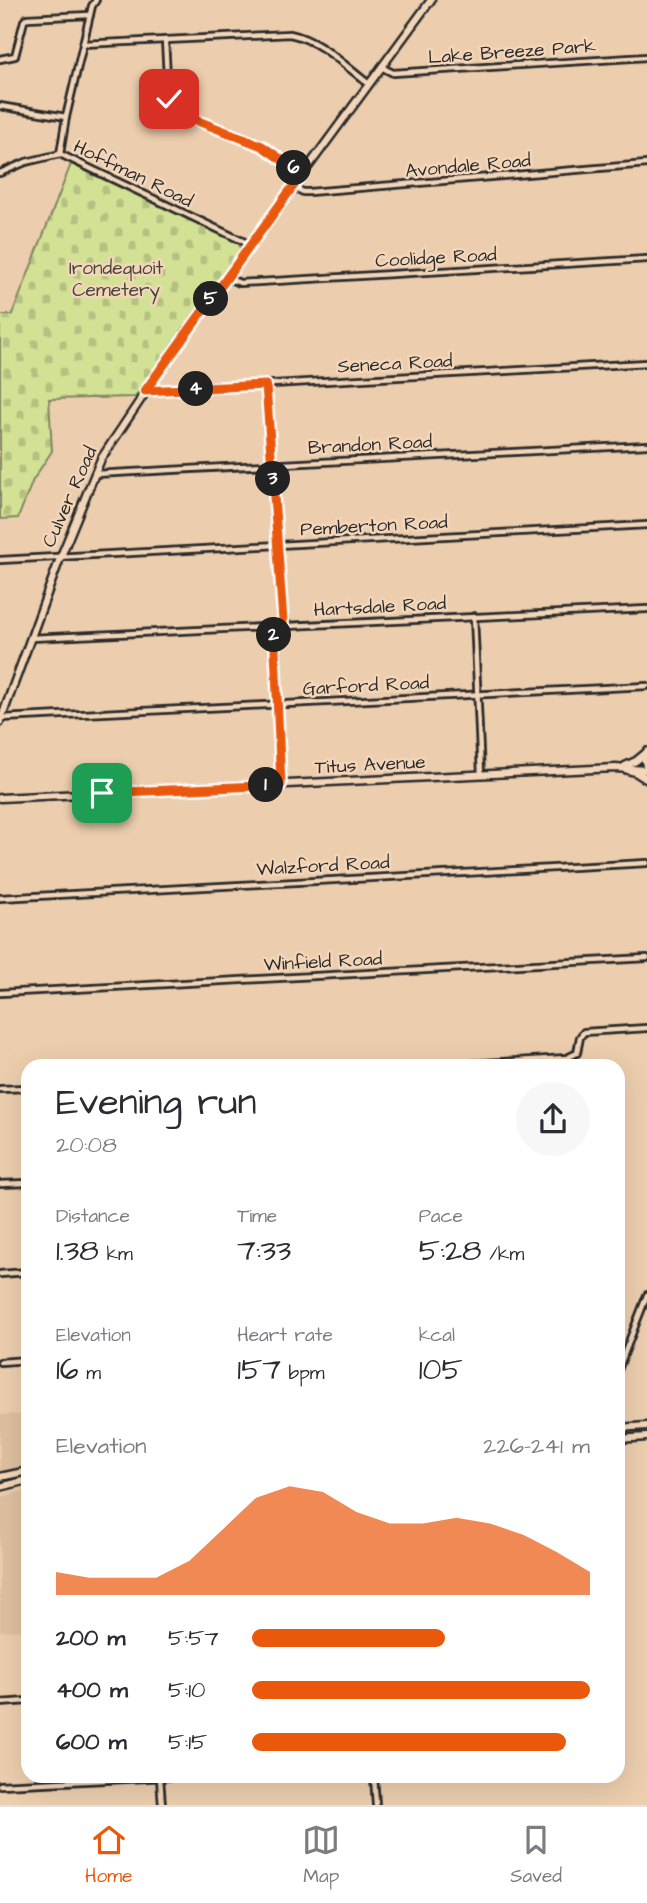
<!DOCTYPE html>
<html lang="en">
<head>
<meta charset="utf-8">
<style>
	:root { --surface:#fff; --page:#f7f7f7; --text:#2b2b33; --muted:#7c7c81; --line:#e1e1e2; --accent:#ea580c }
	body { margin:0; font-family:"Architects Daughter",sans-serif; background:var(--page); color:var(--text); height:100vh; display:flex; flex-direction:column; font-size:26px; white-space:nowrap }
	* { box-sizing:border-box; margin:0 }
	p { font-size:23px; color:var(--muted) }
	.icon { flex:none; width:38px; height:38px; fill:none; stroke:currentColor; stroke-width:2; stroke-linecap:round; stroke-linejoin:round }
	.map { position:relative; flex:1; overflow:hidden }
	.drawer { position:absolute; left:21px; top:1059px; width:604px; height:724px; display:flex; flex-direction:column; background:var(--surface); border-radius:21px; box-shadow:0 7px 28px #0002 }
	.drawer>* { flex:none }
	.pin { position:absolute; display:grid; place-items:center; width:60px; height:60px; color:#fff; margin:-30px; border-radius:14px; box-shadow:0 4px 10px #0006 }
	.km { position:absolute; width:35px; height:35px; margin:-18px; border-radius:50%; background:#222; color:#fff; font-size:19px; line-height:35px; text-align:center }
	.round { display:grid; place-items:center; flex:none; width:74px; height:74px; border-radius:37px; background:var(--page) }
	.summary { display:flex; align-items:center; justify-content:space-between; height:119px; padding:0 35px }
	h1 { font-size:38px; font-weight:600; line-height:52px }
	.metrics { display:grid; grid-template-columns:repeat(3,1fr); gap:10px; height:119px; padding:7px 35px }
	.metrics div { display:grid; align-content:center }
	.metrics b { font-size:30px; font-weight:600 }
	.metrics small { font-size:19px; font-weight:400 }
	.metrics p { font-size:19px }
	.chart { height:196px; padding:14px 35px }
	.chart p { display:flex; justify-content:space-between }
	.chart svg { width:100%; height:126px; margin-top:7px; fill:var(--accent); opacity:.7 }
	ul { padding:0 35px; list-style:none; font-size:23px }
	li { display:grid; grid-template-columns:112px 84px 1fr; align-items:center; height:52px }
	li i { height:18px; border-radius:9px; background:var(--accent) }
	.tab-bar { display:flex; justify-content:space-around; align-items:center; height:98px; border-top:2px solid var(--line); background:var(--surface); font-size:19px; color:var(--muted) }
	.tab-bar a { display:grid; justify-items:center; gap:4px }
	.tab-bar .current { color:var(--accent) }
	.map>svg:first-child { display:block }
	.built { fill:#dec09e }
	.cemetery { fill:url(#cemetery-stones); stroke:#7f8660; stroke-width:2 }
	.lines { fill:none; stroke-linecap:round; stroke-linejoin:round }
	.street-casing { stroke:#2b2b2b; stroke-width:10 }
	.secondary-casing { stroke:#2b2b2b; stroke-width:11 }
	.primary-casing { stroke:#2b2b2b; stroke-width:12 }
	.street { stroke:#f3d6b9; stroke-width:4.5 }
	.secondary { stroke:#f3d6b9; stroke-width:6 }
	.primary { stroke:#f3d6b9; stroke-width:7 }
	.route-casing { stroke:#fff; stroke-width:14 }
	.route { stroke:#ea580c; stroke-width:9 }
	.labels { text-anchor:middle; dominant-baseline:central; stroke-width:5; stroke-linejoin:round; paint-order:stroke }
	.street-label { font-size:19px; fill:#2b2b2b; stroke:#f3d6b9 }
	.park-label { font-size:19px; fill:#44463b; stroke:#f3d6b9 }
</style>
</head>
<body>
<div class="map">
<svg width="647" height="1805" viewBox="0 0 647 1805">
	<defs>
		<pattern id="cemetery-stones" width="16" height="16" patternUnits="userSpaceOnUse" patternTransform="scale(1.75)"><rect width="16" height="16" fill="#d3e195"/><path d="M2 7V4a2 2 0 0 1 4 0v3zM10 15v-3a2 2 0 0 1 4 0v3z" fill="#b5c181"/></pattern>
	</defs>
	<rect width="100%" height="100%" fill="#ecceae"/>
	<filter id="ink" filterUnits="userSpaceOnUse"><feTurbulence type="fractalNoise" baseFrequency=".0143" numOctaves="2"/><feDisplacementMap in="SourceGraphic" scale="14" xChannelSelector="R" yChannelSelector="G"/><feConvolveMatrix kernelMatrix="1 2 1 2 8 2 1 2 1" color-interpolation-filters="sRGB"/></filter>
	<g filter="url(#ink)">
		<g class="built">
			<path d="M 28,1414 L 28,1467 L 0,1473 L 0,1415 Z"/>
			<path d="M 28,1490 L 28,1630 L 0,1631 L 0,1497 Z"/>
		</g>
		<path class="cemetery" d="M 71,164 L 235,241 L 239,244 L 241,250 L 135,397 L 49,399 L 52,451 L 33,480 L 18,518 L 0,519 L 0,315 L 12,315 Z"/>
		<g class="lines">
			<defs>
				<g id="street">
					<path d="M 165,40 L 168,95 L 177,111 L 189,118 L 262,146 L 302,174"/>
					<path d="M 83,44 L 290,34 C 320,40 345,66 369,84"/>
					<path d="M 0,59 L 15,56 L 24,21 L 27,18 L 90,15"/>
					<path d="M 381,67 L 393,73 L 647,57"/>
					<path d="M 0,106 L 66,117"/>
					<path d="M 60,154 L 66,117 L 92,6 L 96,0"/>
					<path d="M 0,173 L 26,162 L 60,154 L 251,245"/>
					<path d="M 294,187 L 303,192 L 309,192 L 647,164"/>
					<path d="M 227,278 L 240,283 L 647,259"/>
					<path d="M 266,385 L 283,626"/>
					<path d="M 146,391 L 647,363"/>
					<path d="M 95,474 L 647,445"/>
					<path d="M 0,560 L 647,525"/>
					<path d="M 474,616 L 481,775"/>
					<path d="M 274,627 L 281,785"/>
					<path d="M 31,638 L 647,609"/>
					<path d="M 2,718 L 647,686"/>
					<path d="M 0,898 L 647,863"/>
					<path d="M 0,993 L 647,958"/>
					<path d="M 435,1066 L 567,1058 L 577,1053 L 580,1037 L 584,1032 L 647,1028"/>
					<path d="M 0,1089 L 28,1088"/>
					<path d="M 0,1184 L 28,1183"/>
					<path d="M 0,1274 L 28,1272"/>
					<path d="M 0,1362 L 28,1360"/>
					<path d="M 618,1370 L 647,1295"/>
					<path d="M 0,1703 L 28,1701"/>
					<path d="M 374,1776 L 376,1805"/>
					<path d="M 160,1778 L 162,1805"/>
					<path d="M 0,1785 L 189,1776"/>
				</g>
				<g id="secondary">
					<path d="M 0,722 L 59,561 L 101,459 L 175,348 L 431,0"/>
					<path d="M 625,766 L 636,761 L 647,752"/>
					<path d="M 0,798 L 615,768 L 647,770"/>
					<path d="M 618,1428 L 647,1426"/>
					<path d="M 618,1439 L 647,1437"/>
					<path d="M 0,1477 L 28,1471"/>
					<path d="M 0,1487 L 28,1480"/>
				</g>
				<g id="primary">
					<path d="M 647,752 L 645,759 L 647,768"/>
					<path d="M 623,768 L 636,772 L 647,779"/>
				</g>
			</defs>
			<use href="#street" class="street-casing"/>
			<use href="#secondary" class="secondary-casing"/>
			<use href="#primary" class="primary-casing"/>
			<use href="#street" class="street"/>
			<use href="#secondary" class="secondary"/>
			<use href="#primary" class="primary"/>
		</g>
	</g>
	<g class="lines" filter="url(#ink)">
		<defs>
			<path id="route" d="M 102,793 L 281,785 L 274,627 L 283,626 L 283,621 L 266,385 L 145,391 L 302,174 L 262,146 L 185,116 L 177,111 L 169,99"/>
		</defs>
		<use href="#route" class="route-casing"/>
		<use href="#route" class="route"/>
	</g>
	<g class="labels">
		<g class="street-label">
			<text transform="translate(512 52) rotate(-4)">Lake Breeze Park</text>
			<text transform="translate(468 166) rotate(-5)">Avondale Road</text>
			<text transform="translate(133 174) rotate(26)">Hoffman Road</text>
			<text transform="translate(436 258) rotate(-3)">Coolidge Road</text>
			<text transform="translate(395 364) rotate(-3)">Seneca Road</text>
			<text transform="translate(370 445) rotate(-3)">Brandon Road</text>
			<text transform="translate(70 497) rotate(-66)">Culver Road</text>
			<text transform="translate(374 526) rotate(-3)">Pemberton Road</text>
			<text transform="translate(380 607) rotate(-3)">Hartsdale Road</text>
			<text transform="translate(366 686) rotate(-3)">Garford Road</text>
			<text transform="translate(370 765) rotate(-3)">Titus Avenue</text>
			<text transform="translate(323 866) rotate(-3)">Walzford Road</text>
			<text transform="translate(323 962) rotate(-3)">Winfield Road</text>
		</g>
		<g class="park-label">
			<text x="116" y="268">Irondequoit<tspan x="116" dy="22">Cemetery</tspan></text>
		</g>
	</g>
</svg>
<div class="pin" style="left:102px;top:793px;background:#1e9e55"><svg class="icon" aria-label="arrive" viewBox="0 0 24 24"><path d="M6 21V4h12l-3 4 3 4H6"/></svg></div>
<div class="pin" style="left:169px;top:99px;background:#d93025"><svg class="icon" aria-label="check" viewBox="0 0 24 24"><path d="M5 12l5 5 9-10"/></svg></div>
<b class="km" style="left:266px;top:785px">1</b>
<b class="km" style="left:274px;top:635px">2</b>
<b class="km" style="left:273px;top:479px">3</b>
<b class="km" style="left:196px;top:389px">4</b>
<b class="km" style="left:211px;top:299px">5</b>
<b class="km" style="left:294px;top:168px">6</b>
<section class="drawer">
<div class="summary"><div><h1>Evening run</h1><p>20:08</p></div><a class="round"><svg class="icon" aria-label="share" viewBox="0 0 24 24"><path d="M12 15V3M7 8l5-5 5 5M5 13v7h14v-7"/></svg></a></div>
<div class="metrics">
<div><p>Distance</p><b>1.38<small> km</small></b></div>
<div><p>Time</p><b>7:33</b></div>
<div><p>Pace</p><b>5:28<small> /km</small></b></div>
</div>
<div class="metrics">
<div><p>Elevation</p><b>16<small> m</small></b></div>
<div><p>Heart rate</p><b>157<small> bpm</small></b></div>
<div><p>kcal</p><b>105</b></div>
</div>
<div class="chart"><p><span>Elevation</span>226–241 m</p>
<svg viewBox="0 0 160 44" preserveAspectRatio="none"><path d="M0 44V36L10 38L20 38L30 38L40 32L50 21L60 10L70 6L80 8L90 15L100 19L110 19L120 17L130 19L140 23L150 29L160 36V44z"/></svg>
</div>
<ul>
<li><b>200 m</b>5:57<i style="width:57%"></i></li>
<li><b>400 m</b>5:10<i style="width:100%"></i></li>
<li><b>600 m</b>5:15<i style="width:93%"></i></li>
</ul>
</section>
</div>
<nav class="tab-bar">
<a class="current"><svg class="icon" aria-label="home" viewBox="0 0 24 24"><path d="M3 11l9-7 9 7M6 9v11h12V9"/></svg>Home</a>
<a><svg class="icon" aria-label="map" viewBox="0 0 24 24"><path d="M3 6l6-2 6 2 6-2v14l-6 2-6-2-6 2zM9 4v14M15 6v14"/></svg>Map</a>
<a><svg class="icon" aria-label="saved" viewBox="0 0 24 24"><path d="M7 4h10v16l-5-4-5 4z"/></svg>Saved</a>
</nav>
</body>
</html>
